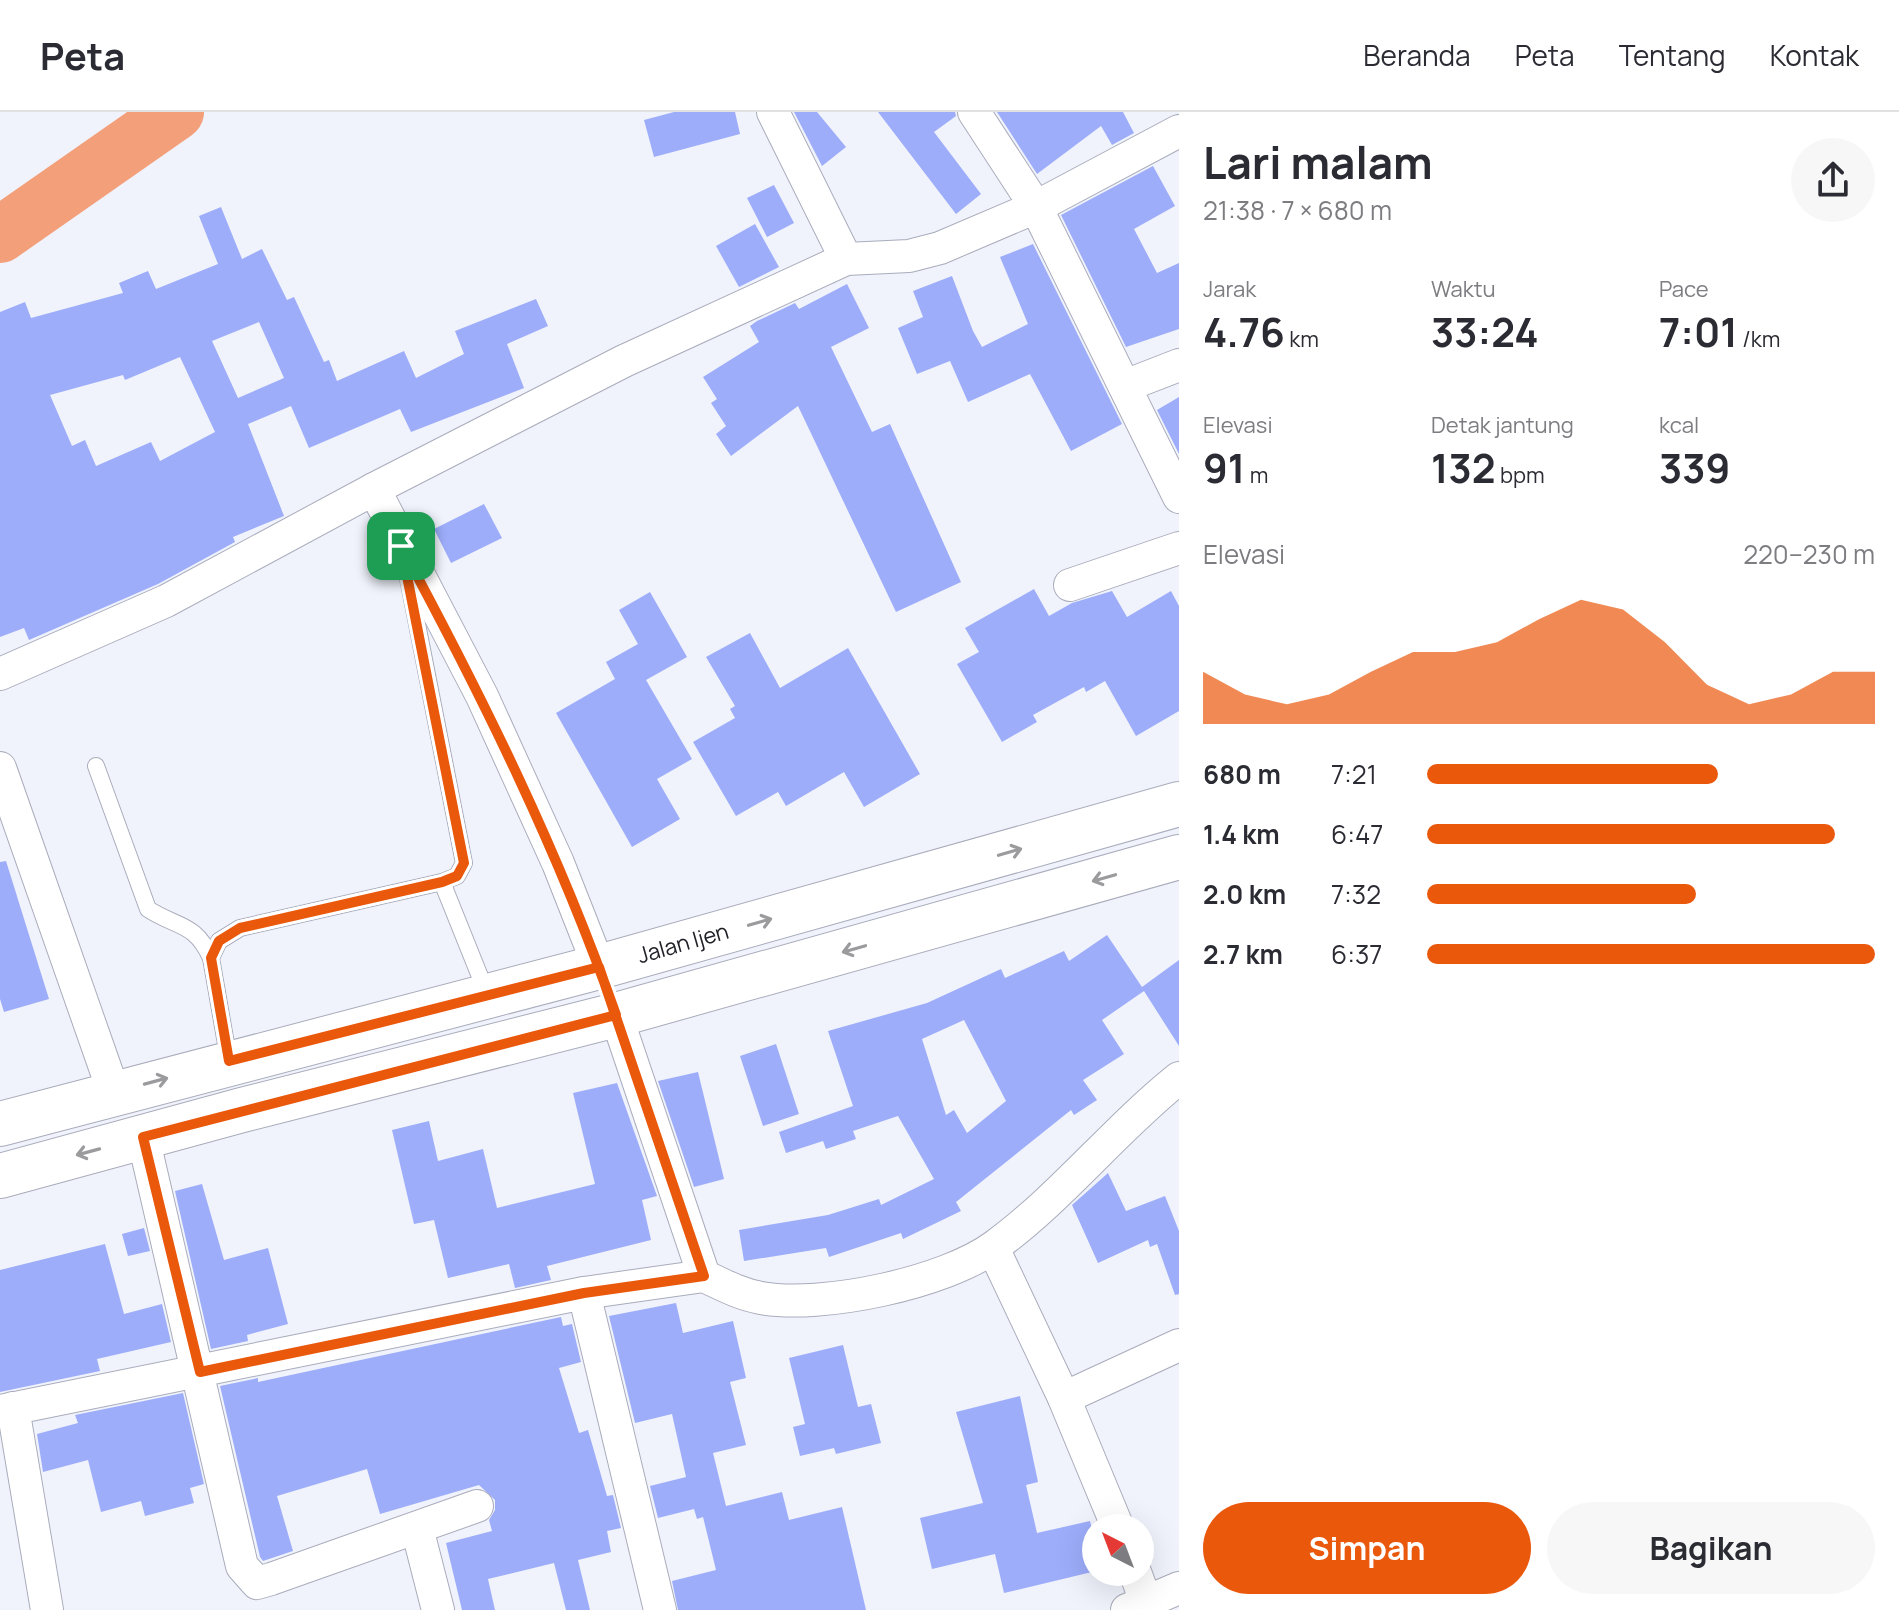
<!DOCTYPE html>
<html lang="id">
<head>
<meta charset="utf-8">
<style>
	:root { --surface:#fff; --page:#f7f7f7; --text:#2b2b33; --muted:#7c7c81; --line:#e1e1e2; --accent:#ea580c }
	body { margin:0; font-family:Manrope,sans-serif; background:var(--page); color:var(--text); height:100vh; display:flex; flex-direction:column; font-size:30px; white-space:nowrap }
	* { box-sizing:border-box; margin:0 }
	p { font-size:26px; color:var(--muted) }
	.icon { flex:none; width:44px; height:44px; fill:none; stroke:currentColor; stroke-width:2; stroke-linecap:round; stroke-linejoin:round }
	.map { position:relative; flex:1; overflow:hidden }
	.details { display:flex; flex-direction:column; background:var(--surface); width:720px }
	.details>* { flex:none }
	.needle { width:52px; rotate:318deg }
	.controls { position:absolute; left:1082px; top:1402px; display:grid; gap:16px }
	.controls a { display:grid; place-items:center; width:72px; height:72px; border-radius:50%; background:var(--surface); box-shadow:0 8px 32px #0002; font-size:40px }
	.pin { position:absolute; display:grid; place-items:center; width:68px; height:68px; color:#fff; margin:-34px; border-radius:16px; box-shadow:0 4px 12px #0006 }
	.round { display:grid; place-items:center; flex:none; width:84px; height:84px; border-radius:42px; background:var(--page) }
	.head { display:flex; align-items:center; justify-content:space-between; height:136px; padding:0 24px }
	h1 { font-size:44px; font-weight:700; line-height:60px }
	.metrics { display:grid; grid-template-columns:repeat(3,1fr); gap:12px; height:136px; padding:8px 24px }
	.metrics div { display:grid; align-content:center }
	.metrics b { font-size:40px; font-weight:700 }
	.metrics small { font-size:22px; font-weight:400 }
	.metrics p { font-size:22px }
	.chart { height:224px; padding:16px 24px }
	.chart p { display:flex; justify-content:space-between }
	.chart svg { width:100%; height:144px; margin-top:8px; fill:var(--accent); opacity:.7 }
	.primary-button { display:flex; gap:16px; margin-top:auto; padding:16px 24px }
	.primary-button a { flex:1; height:92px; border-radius:48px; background:var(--accent); color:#fff; font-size:32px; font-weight:700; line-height:92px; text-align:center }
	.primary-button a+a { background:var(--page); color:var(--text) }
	ul { padding:0 24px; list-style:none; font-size:26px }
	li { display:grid; grid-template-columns:128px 96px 1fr; align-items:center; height:60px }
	li i { height:20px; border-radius:10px; background:var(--accent) }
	header { display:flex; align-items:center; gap:48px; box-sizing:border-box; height:112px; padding:0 40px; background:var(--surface); border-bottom:2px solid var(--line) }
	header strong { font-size:38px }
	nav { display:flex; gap:44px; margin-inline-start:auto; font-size:28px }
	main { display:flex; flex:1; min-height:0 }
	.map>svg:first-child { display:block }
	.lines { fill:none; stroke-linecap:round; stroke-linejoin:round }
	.river { stroke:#f29f7a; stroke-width:56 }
	.building { fill:#9dadfa; fill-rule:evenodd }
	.lane-casing { stroke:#a9acbb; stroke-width:18 }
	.street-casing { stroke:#a9acbb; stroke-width:34 }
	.secondary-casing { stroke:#a9acbb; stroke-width:46 }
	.lane { stroke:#fff; stroke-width:16 }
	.street { stroke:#fff; stroke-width:32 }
	.secondary { stroke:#fff; stroke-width:44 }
	.oneway { stroke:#9b9b9e }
	.route-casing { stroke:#fff; stroke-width:16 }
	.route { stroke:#ea580c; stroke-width:10 }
	.labels { text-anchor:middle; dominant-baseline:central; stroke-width:7; stroke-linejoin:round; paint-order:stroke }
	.street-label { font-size:22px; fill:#202127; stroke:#fff }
</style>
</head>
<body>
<header>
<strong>Peta</strong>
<nav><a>Beranda</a><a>Peta</a><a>Tentang</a><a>Kontak</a></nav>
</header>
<main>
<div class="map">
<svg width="1179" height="1498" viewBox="0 0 1179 1498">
	<rect width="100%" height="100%" fill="#f0f3fc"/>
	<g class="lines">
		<path class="river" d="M 0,123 L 176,0"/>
	</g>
	<g class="building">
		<path d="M 674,0 L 735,0 L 740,22 L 654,45 L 644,8 Z"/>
		<path d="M 794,0 L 817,0 L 846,35 L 822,54 Z"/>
		<path d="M 878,0 L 955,0 L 956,4 L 934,20 L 981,82 L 956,102 Z"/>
		<path d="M 997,0 L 1123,0 L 1134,21 L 1112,33 L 1101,14 L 1037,62 Z"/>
		<path d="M 1153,54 L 1175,94 L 1134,117 L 1157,161 L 1179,151 L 1179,217 L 1126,235 L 1061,103 Z"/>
		<path d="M 774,73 L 794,111 L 767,125 L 747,86 Z"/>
		<path d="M 221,95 L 242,147 L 262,137 L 287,188 L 294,185 L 324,250 L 329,248 L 337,269 L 404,239 L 416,266 L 464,242 L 455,219 L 536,187 L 548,214 L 507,232 L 524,276 L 411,320 L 400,297 L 309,336 L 291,294 L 248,312 L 284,404 L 233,425 L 235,430 L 158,472 L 29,528 L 24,516 L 0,525 L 0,200 L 25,190 L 31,206 L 123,181 L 119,171 L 148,159 L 156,177 L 218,152 L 199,104 ZM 259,210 L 284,266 L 238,286 L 212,229 ZM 180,245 L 215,320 L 160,349 L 151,330 L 96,354 L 85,328 L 72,334 L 50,283 L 123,263 L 125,268 Z"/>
		<path d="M 755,112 L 779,155 L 739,175 L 716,134 Z"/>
		<path d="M 1033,132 L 1122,312 L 1071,339 L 1030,262 L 968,290 L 950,249 L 917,262 L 898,216 L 923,205 L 913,179 L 952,164 L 973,219 L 982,235 L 1028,212 L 1000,145 Z"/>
		<path d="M 847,172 L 869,216 L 831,235 L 872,320 L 890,312 L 961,470 L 896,500 L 798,294 L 731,344 L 716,322 L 726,314 L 711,291 L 717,287 L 703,265 L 759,230 L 750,214 L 757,209 L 795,191 L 799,197 Z"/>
		<path d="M 1179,285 L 1179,342 L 1157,298 Z"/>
		<path d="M 484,392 L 502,426 L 451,451 L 434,417 Z"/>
		<path d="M 1034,477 L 1049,504 L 1072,491 L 1112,479 L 1127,505 L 1171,479 L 1179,494 L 1179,599 L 1136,624 L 1105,569 L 1086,580 L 1084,575 L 1033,603 L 1037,610 L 1002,630 L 957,552 L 979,540 L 965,516 Z"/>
		<path d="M 650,480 L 687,545 L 646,568 L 692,647 L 657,667 L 680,707 L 632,735 L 556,601 L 615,567 L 606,550 L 638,532 L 619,498 Z"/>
		<path d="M 750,521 L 780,576 L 848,536 L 920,662 L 864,695 L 844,660 L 786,694 L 778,680 L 736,704 L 693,630 L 735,606 L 730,597 L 735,594 L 706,545 Z"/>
		<path d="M 6,749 L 49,887 L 4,900 L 0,887 L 0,750 Z"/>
		<path d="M 1107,823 L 1142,875 L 1179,848 L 1179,934 L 1144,879 L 1102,908 L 1124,942 L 1083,968 L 1097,988 L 1074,1003 L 1071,998 L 956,1090 L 961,1099 L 903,1127 L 901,1121 L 829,1145 L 826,1136 L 744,1149 L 739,1118 L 828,1103 L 879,1087 L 881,1093 L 934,1067 L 898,1004 L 853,1019 L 856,1027 L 826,1037 L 823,1029 L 786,1041 L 779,1020 L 853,994 L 828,919 L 927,891 L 1001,857 L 1005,866 L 1064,839 L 1069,849 ZM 964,908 L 1006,989 L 967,1021 L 954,998 L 946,1003 L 922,927 Z"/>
		<path d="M 776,932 L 799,1002 L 763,1014 L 740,944 Z"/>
		<path d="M 698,960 L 724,1067 L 694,1075 L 658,969 Z"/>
		<path d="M 617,971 L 657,1084 L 642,1088 L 651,1128 L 547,1154 L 551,1168 L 515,1176 L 509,1152 L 448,1166 L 434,1108 L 414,1112 L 392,1018 L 429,1009 L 438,1049 L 483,1037 L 497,1096 L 595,1072 L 573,981 Z"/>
		<path d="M 1108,1061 L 1126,1099 L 1165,1084 L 1179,1119 L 1179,1182 L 1175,1183 L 1157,1132 L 1150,1135 L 1148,1128 L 1098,1151 L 1072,1093 Z"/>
		<path d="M 202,1072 L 224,1148 L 268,1136 L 288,1212 L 247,1223 L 248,1229 L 211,1237 L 175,1079 Z"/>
		<path d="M 144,1116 L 150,1139 L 128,1144 L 122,1122 Z"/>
		<path d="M 105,1132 L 124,1202 L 162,1192 L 171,1230 L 97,1247 L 100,1259 L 0,1280 L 0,1158 Z"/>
		<path d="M 676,1191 L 683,1221 L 733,1209 L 746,1266 L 730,1270 L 746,1333 L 713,1341 L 726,1394 L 782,1380 L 789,1408 L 842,1395 L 866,1498 L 678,1498 L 672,1469 L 716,1458 L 703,1405 L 697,1407 L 694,1397 L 658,1406 L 650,1374 L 686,1365 L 672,1302 L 635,1311 L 609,1204 Z"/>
		<path d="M 561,1205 L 563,1214 L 572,1212 L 581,1250 L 559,1256 L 579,1321 L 588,1318 L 607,1384 L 613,1383 L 621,1416 L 607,1419 L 611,1440 L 578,1448 L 590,1498 L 566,1498 L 554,1451 L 488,1467 L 495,1498 L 462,1498 L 446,1431 L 492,1419 L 489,1408 L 495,1398 L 495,1388 L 479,1373 L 380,1402 L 367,1357 L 277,1384 L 293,1439 L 263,1449 L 260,1445 L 220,1274 L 258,1266 L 258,1270 Z"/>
		<path d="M 843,1233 L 858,1295 L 871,1292 L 881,1331 L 836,1342 L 834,1336 L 800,1344 L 793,1315 L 805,1312 L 789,1246 Z"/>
		<path d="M 183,1281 L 204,1372 L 190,1376 L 194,1391 L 145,1404 L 141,1389 L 101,1400 L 88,1348 L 43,1360 L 37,1322 L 78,1311 L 75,1303 Z"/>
		<path d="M 1020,1284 L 1038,1370 L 1026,1373 L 1037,1421 L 1090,1409 L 1096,1435 L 1096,1459 L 1004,1481 L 995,1442 L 932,1457 L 920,1406 L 983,1391 L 956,1300 Z"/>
	</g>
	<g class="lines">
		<defs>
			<g id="lane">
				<path d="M 96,654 L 148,797 C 177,816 195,810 211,846"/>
				<path d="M 442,770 L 487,882"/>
				<path d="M 229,949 L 211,846 L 219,829 L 240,816 L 442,770 L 457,764 L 464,751 L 407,461"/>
			</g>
			<g id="street">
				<path d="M 773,0 L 846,147"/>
				<path d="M 974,0 L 1036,95 L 1179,385"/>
				<path d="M 1125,274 L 1179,253"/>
				<path d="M 374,377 L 624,249 L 846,147 L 909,144 L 940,136 L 1036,95 L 1179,19"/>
				<path d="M 1070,473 L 1179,436"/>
				<path d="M 0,562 L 166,489 L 374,377 L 482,584 L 558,751 L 599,855"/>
				<path d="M 0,656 L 114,981"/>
				<path d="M 616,903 L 704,1164 C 723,1173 740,1182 761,1186 C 821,1197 945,1171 995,1134 C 1062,1085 1114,1018 1179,966"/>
				<path d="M 143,1025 L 242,1454 L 257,1471 L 271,1467 L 477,1394"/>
				<path d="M 993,1136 L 1064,1286 L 1118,1416"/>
				<path d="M 584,1181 L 660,1498"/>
				<path d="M 1064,1286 L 1179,1233"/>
				<path d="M 13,1296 L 47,1498"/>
				<path d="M 0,1299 L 584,1181 L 704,1164"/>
				<path d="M 417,1416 L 438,1498"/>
				<path d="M 1135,1460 L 1146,1490"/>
				<path d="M 1127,1498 L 1179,1476"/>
			</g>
			<g id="secondary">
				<path d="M 0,1012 L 599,855 L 1179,692"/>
				<path d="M 0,1064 L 242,998 L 616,903 L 1179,745"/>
			</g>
		</defs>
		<use href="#lane" class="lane-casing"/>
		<use href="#street" class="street-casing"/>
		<use href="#secondary" class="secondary-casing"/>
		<use href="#lane" class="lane"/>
		<use href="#street" class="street"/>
		<use href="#secondary" class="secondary"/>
	</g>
	<defs><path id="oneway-shaft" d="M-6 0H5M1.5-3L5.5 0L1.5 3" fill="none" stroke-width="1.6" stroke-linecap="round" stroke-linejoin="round" transform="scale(2)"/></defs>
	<g class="oneway">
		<use href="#oneway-shaft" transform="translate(1010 740) rotate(-16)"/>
		<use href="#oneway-shaft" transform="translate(1104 766) rotate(164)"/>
		<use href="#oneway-shaft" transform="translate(760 810) rotate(-16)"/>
		<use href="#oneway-shaft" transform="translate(854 837) rotate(164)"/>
		<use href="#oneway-shaft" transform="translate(156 969) rotate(-15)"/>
		<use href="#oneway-shaft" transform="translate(88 1040) rotate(165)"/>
	</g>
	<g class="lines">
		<defs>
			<path id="route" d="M 401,434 L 464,751 L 457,764 L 442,770 L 240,816 L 219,829 L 211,846 L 229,949 L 599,855 L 704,1164 L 584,1181 L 200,1260 L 143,1025 L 616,903 C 559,740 483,586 401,434"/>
		</defs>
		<use href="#route" class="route-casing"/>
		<use href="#route" class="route"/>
	</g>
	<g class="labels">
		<g class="street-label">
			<text transform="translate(683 831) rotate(-16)">Jalan Ijen</text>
		</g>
	</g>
</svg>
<div class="controls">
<a><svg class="needle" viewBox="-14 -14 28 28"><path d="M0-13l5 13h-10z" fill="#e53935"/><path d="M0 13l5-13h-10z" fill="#7c7c81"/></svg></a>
</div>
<div class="pin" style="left:401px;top:434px;background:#1e9e55"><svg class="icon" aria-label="arrive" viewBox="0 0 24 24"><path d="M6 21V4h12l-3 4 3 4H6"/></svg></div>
</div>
<section class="details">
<div class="head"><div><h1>Lari malam</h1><p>21:38 · 7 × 680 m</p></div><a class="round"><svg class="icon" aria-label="share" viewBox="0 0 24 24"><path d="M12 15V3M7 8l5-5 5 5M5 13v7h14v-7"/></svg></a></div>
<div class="metrics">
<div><p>Jarak</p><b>4.76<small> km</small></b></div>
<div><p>Waktu</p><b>33:24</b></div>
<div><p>Pace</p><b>7:01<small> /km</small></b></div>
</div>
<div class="metrics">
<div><p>Elevasi</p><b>91<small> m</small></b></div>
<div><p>Detak jantung</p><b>132<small> bpm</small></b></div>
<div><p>kcal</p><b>339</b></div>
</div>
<div class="chart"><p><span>Elevasi</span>220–230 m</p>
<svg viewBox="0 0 160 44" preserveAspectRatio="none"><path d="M0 44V28L10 35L20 38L30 35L40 28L50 22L60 22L70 19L80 12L90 6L100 9L110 19L120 32L130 38L140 35L150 28L160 28V44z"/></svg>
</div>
<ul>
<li><b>680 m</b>7:21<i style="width:65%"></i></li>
<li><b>1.4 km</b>6:47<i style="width:91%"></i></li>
<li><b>2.0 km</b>7:32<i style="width:60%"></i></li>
<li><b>2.7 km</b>6:37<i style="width:100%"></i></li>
</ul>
<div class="primary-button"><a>Simpan</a><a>Bagikan</a></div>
</section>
</main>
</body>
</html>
